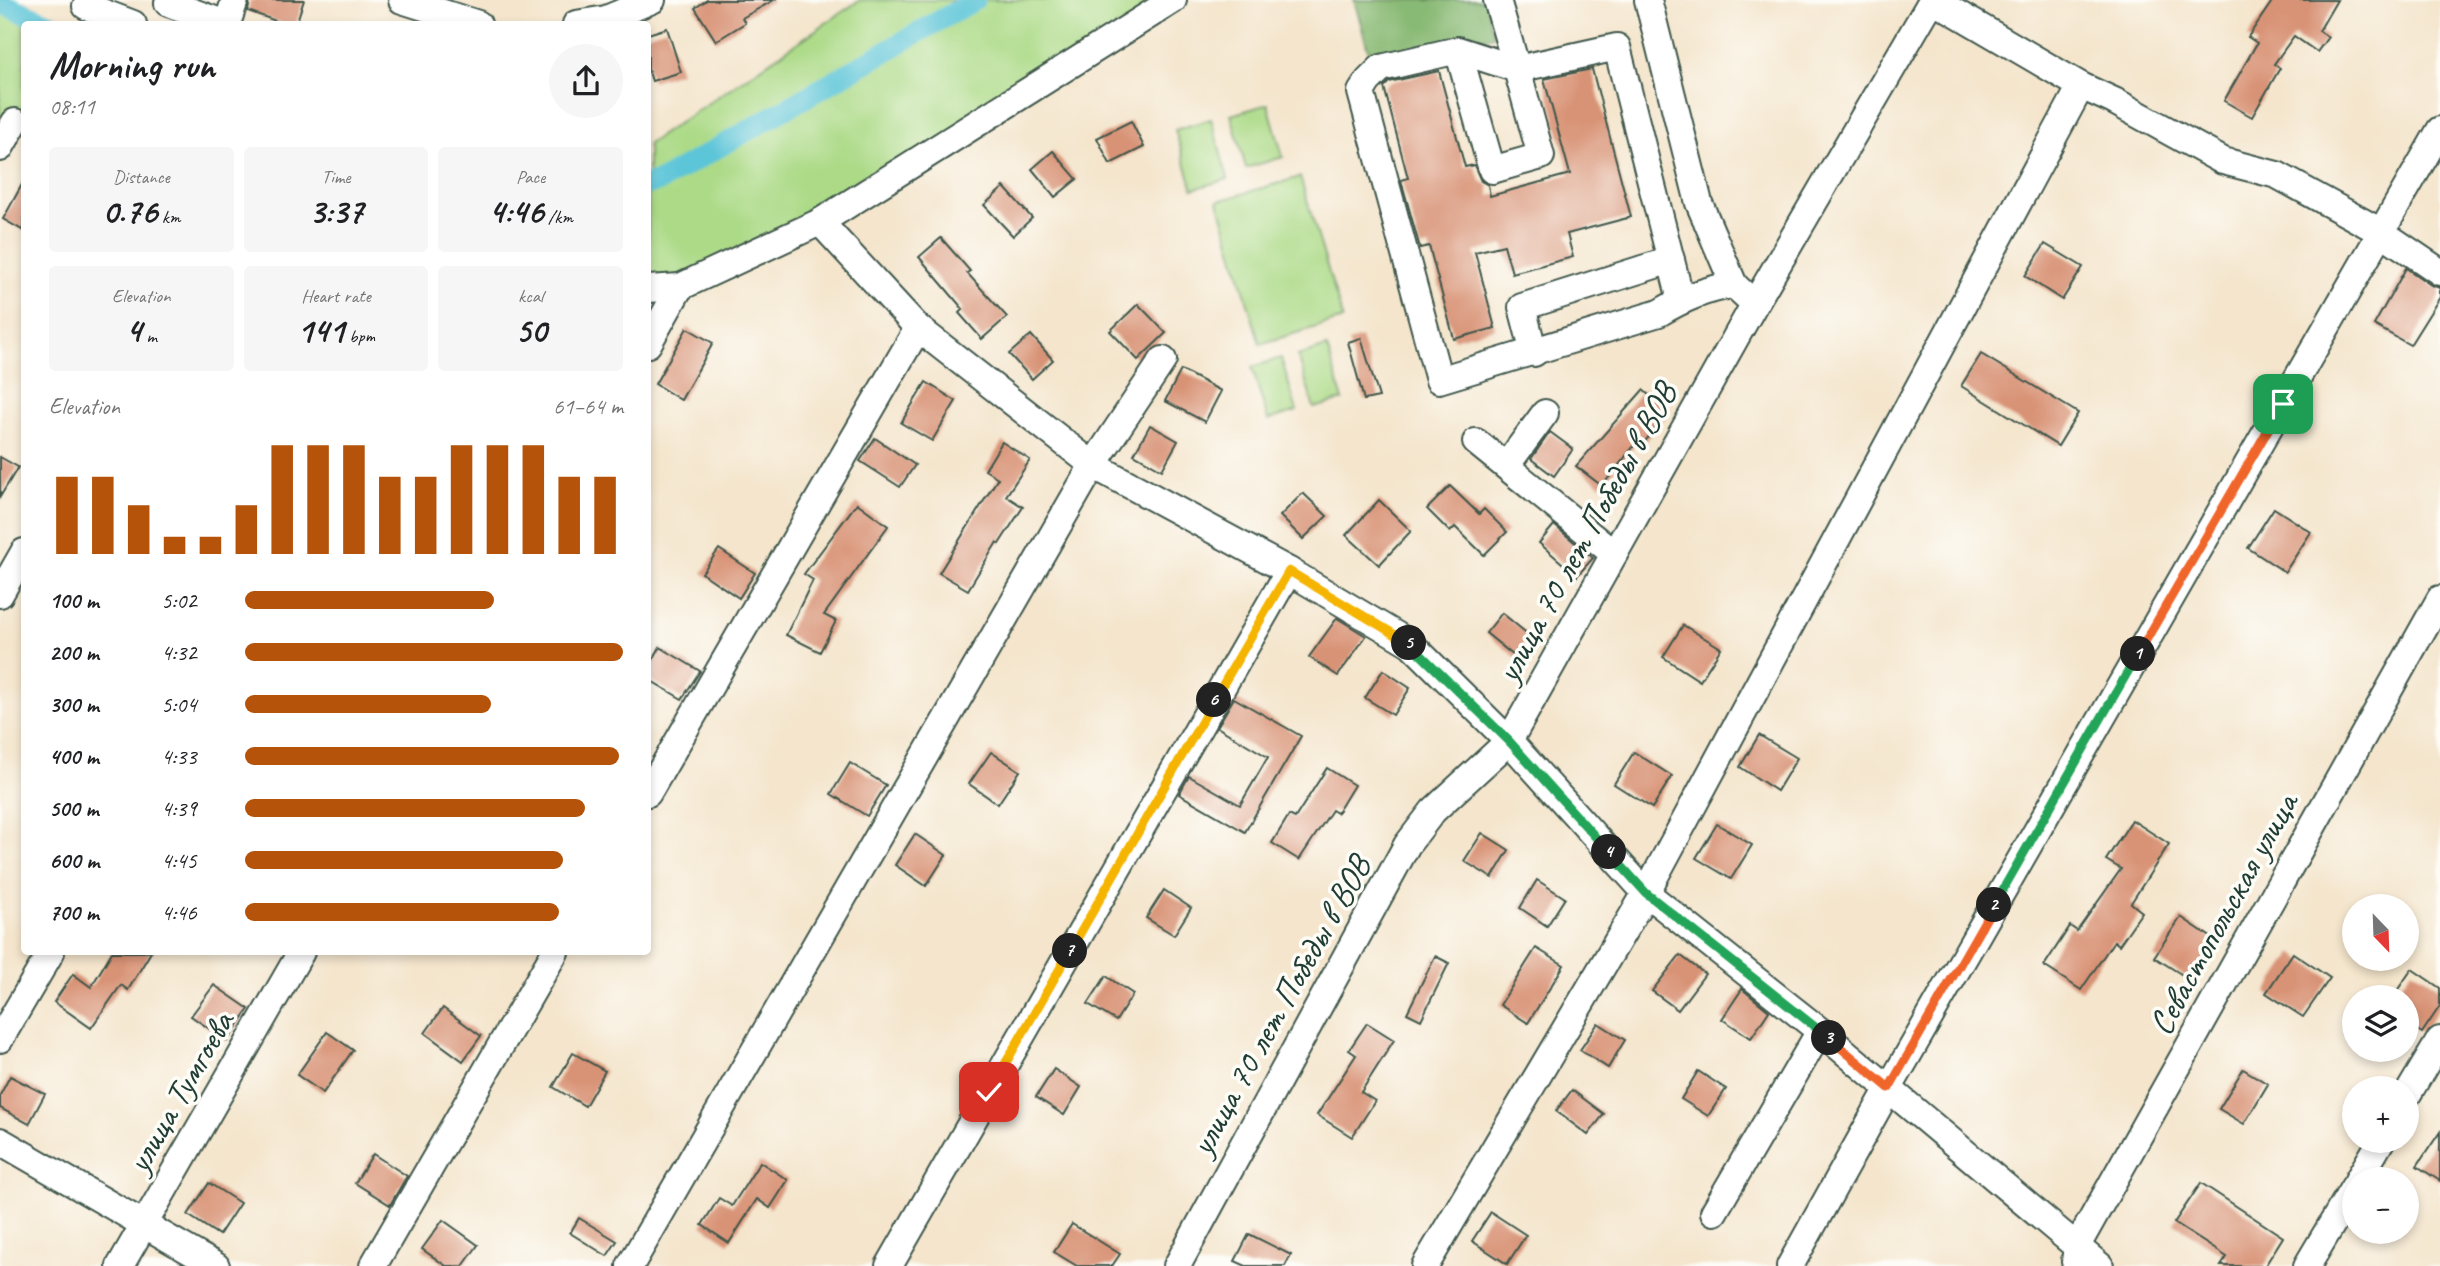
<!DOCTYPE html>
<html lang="en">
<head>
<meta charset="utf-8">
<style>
	:root { --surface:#fff; --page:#f6f6f6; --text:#202124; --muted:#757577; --accent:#b45309 }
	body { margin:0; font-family:Caveat,sans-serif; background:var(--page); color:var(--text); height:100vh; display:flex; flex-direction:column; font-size:26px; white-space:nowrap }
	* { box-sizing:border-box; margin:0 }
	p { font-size:23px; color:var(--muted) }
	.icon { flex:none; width:38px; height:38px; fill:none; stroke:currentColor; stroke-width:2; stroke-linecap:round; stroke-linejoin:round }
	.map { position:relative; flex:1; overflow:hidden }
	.side { position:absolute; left:21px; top:21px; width:630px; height:934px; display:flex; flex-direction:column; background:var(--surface); border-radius:7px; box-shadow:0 4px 10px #0003 }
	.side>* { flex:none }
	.needle { width:46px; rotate:157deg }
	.fabs { position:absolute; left:2342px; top:894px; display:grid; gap:14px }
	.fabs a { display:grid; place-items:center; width:77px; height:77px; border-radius:50%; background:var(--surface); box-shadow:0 4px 10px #0003; font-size:35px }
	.pin { position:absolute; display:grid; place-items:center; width:60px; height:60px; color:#fff; margin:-30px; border-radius:14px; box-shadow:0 4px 10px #0006 }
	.km { position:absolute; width:35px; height:35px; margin:-18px; border-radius:50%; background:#222; color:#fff; font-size:19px; line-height:35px; text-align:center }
	.round { display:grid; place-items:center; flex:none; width:74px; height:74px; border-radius:37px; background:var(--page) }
	.summary { display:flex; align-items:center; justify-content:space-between; height:119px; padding:0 28px }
	h1 { font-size:38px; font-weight:600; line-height:52px }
	.stats { display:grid; grid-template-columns:repeat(3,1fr); gap:10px; height:119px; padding:7px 28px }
	.stats div { display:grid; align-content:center; border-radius:7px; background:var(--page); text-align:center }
	.stats b { font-size:35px; font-weight:600 }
	.stats small { font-size:19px; font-weight:400 }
	.stats p { font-size:19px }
	.chart { height:196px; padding:14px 28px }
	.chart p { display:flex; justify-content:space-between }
	.chart svg { width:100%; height:126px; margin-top:7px; stroke:var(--accent); stroke-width:6 }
	ul { padding:0 28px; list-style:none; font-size:23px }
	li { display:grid; grid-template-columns:112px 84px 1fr; align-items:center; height:52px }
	li i { height:18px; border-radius:9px; background:var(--accent) }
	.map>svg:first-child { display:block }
	.green { fill:#acda87; stroke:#668c5e; stroke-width:2 }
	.forest { fill:#89ba74; stroke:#547c54; stroke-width:2 }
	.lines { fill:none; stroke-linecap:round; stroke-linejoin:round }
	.canal { stroke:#5cc5d8; stroke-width:21 }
	.building { fill:#d89275 }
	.minor-casing { stroke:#3f564b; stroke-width:30 }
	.minor { stroke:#fff; stroke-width:26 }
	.split-1-casing { stroke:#fff; stroke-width:14 }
	.split-2-casing { stroke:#fff; stroke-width:14 }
	.split-3-casing { stroke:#fff; stroke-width:14 }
	.split-4-casing { stroke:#fff; stroke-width:14 }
	.split-5-casing { stroke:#fff; stroke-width:14 }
	.split-6-casing { stroke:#fff; stroke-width:14 }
	.split-7-casing { stroke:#fff; stroke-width:14 }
	.split-8-casing { stroke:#fff; stroke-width:14 }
	.split-1 { stroke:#f0652b; stroke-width:9 }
	.split-2 { stroke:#22a559; stroke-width:9 }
	.split-3 { stroke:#f0652b; stroke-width:9 }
	.split-4 { stroke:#22a559; stroke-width:9 }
	.split-5 { stroke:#22a559; stroke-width:9 }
	.split-6 { stroke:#f5b400; stroke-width:9 }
	.split-7 { stroke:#f5b400; stroke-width:9 }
	.split-8 { stroke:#f5b400; stroke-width:9 }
	.labels { text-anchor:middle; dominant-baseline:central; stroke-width:7; stroke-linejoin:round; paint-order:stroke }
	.street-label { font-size:35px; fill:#1f3d34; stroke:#fdfcf7 }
</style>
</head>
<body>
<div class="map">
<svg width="2440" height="1266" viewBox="0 0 2440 1266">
	<rect width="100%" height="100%" fill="#fdfcf7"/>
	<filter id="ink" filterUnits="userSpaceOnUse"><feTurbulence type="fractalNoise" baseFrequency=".0143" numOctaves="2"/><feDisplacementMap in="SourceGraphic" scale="14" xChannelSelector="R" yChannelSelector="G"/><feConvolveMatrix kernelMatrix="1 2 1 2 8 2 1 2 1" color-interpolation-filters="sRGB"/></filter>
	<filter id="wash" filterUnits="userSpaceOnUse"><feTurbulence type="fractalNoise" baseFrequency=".00686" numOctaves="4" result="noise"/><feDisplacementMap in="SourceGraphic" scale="28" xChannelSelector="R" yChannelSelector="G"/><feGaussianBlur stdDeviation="1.57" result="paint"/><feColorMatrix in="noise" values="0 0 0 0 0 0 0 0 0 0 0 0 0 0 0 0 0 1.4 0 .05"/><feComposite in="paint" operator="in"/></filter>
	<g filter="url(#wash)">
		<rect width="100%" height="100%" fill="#f4e5cc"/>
		<g class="green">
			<path d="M 860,0 L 1173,0 L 820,222 L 648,289 L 648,144 Z"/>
			<path d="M 0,3 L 51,24 L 24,24 L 24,127 L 0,115 Z"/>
			<path d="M 1268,104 L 1283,157 L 1246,168 L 1231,115 Z"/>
			<path d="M 1211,119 L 1228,179 L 1193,189 L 1175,130 Z"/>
			<path d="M 1300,177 L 1343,319 L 1260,344 L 1218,201 Z"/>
			<path d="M 1327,347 L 1343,400 L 1314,408 L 1298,356 Z"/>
			<path d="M 1281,358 L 1297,411 L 1268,420 L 1252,367 Z"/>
		</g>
		<path class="forest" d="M 1354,0 L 1485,0 L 1494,36 L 1372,63 Z"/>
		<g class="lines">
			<g class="canal">
				<path d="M 0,3 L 51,24"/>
				<path d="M 648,184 L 660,181 L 975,0"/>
			</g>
		</g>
		<g id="blocks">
			<g class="building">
				<path d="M 250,0 L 304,0 L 296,24 L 284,24 L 248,11 Z"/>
				<path d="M 707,0 L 774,0 L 742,18 L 745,23 L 716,41 L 695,8 Z"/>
				<path d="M 2273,0 L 2337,0 L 2319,31 L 2328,37 L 2317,52 L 2294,36 L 2274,64 L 2280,68 L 2252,117 L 2224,101 L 2257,43 L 2248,37 Z"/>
				<path d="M 667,28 L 681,72 L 652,81 L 648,69 L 648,34 Z"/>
				<path d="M 1592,69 L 1631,217 L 1567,234 L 1573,257 L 1512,273 L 1504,245 L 1475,252 L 1495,328 L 1454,339 L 1429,246 L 1420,248 L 1401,180 L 1408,178 L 1384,87 L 1389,82 L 1439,71 L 1465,167 L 1474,165 L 1481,181 L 1488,185 L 1490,196 L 1570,174 L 1544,79 Z"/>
				<path d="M 1131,121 L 1144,147 L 1110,164 L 1097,138 Z"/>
				<path d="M 1053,151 L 1077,179 L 1055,197 L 1032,169 Z"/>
				<path d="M 24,181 L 24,231 L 3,219 Z"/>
				<path d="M 1004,187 L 1032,218 L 1013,236 L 984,205 Z"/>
				<path d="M 941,238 L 970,271 L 967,273 L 1007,317 L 982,339 L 959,313 L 963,309 L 919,257 Z"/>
				<path d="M 2045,244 L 2083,267 L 2062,300 L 2025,276 Z"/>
				<path d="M 2406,268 L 2431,285 L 2440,288 L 2440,297 L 2410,345 L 2374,325 Z"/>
				<path d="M 1138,304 L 1166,333 L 1138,360 L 1110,331 Z"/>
				<path d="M 687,328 L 713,343 L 681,400 L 655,384 Z"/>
				<path d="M 1031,335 L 1053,360 L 1032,379 L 1009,354 Z"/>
				<path d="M 1361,338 L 1379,397 L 1364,400 L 1348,342 Z"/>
				<path d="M 1981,354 L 2078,413 L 2058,446 L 1961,386 Z"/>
				<path d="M 1181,370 L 1221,391 L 1205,422 L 1165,401 Z"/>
				<path d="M 926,382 L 956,401 L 932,441 L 901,423 Z"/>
				<path d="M 1643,390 L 1669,412 L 1642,445 L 1638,441 L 1602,486 L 1576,466 Z"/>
				<path d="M 1150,425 L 1178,441 L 1162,470 L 1134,454 Z"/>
				<path d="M 1550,432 L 1573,449 L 1554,476 L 1531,459 Z"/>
				<path d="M 875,438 L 915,465 L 900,487 L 860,461 Z"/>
				<path d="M 1002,442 L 1030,460 L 1006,496 L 1023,507 L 999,544 L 997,542 L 968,590 L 939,573 L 998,478 L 985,470 Z"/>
				<path d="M 0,457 L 18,467 L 0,497 Z"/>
				<path d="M 1450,486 L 1479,514 L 1484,509 L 1507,532 L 1484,555 L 1455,527 L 1450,532 L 1427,509 Z"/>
				<path d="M 1303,493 L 1327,516 L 1303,539 L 1280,516 Z"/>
				<path d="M 1379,500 L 1411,531 L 1379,565 L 1346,535 Z"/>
				<path d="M 857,503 L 888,526 L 824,615 L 836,621 L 820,652 L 786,635 L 813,580 L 804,574 Z"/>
				<path d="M 2274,508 L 2311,532 L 2285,572 L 2248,548 Z"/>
				<path d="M 1554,525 L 1593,558 L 1577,576 L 1539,543 Z"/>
				<path d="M 719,549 L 755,573 L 739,598 L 702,573 Z"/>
				<path d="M 1502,613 L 1535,640 L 1519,660 L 1486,633 Z"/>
				<path d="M 1337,618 L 1366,636 L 1338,676 L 1309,657 Z"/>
				<path d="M 1683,625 L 1721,648 L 1700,681 L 1663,657 Z"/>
				<path d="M 660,647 L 700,671 L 682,699 L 648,679 L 648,669 Z"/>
				<path d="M 1383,670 L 1410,688 L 1393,715 L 1365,698 Z"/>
				<path d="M 1234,698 L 1301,736 L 1245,832 L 1179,794 L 1189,776 L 1240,805 L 1268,757 L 1217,727 Z"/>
				<path d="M 1759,735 L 1797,758 L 1777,791 L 1740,767 Z"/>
				<path d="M 991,752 L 1020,771 L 998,804 L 969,784 Z"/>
				<path d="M 1634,752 L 1672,776 L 1652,808 L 1614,784 Z"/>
				<path d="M 850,763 L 886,785 L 867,816 L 831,794 Z"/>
				<path d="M 1327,768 L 1354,785 L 1337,813 L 1332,810 L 1299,860 L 1272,843 L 1289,815 L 1295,818 Z"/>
				<path d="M 2132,820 L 2169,844 L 2131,903 L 2142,912 L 2119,945 L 2114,941 L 2081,990 L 2044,966 L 2070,926 L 2077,931 L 2121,869 L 2106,860 Z"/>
				<path d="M 1717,824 L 1752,845 L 1731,879 L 1696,858 Z"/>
				<path d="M 1482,833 L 1509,850 L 1492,878 L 1464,861 Z"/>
				<path d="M 915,834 L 946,855 L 926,886 L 895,865 Z"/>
				<path d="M 1537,880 L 1565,898 L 1547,926 L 1520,908 Z"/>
				<path d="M 1164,890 L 1191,908 L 1174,935 L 1146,918 Z"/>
				<path d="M 2181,917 L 2218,942 L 2192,981 L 2154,957 Z"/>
				<path d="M 1536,948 L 1564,965 L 1528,1023 L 1500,1005 Z"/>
				<path d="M 112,952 L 151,952 L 128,990 L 121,985 L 91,1028 L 54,1002 L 73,974 L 91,987 Z"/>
				<path d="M 2293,953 L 2330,978 L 2303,1017 L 2266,993 Z"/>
				<path d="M 1680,955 L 1705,974 L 1678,1010 L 1652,991 Z"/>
				<path d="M 1435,956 L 1449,963 L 1421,1020 L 1407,1013 Z"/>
				<path d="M 2412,969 L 2440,988 L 2440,1006 L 2422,1033 L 2406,1023 L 2406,998 L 2392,998 Z"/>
				<path d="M 1106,976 L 1133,994 L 1116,1021 L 1088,1004 Z"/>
				<path d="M 214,985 L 249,1009 L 227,1041 L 191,1016 Z"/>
				<path d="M 1742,989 L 1769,1011 L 1751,1038 L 1722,1019 Z"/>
				<path d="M 443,1008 L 481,1036 L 463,1061 L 425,1033 Z"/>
				<path d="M 1367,1023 L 1394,1040 L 1361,1092 L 1375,1101 L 1352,1137 L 1317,1115 L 1356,1055 L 1349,1050 Z"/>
				<path d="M 1598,1023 L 1625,1040 L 1608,1068 L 1580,1050 Z"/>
				<path d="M 327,1032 L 353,1050 L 323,1093 L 297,1075 Z"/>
				<path d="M 573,1053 L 605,1071 L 585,1106 L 553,1087 Z"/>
				<path d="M 1054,1069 L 1081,1087 L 1064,1115 L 1036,1097 Z"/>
				<path d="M 2243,1069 L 2268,1084 L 2244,1124 L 2219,1109 Z"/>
				<path d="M 1698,1071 L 1726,1089 L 1708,1116 L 1681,1099 Z"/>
				<path d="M 10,1076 L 45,1094 L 29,1124 L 0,1108 L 0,1095 Z"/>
				<path d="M 1572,1090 L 1604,1114 L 1588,1135 L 1556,1111 Z"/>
				<path d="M 2440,1132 L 2440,1181 L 2417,1166 Z"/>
				<path d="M 373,1154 L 407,1176 L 390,1205 L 355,1183 Z"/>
				<path d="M 760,1162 L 788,1180 L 770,1208 L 757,1199 L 729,1243 L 702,1225 L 719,1198 L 732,1206 Z"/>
				<path d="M 209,1183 L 240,1203 L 219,1235 L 188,1215 Z"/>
				<path d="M 2201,1183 L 2283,1237 L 2265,1266 L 2221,1266 L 2227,1257 L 2174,1223 Z"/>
				<path d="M 1491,1212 L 1526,1235 L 1507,1264 L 1472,1241 Z"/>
				<path d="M 579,1218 L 617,1241 L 607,1256 L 570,1233 Z"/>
				<path d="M 443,1220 L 478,1245 L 463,1266 L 446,1266 L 422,1249 Z"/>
				<path d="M 1072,1224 L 1120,1254 L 1112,1266 L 1077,1266 L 1054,1252 Z"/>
				<path d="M 1249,1234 L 1291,1255 L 1285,1266 L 1246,1266 L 1235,1261 Z"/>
			</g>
		</g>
	</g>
	<g filter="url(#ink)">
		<use href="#blocks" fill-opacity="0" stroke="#3f564b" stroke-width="2"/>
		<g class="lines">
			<defs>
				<g id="minor">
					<path d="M 402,0 L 478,24"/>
					<path d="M 1497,0 L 1517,69 L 1617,47 L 1681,300"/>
					<path d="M 1648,0 L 1699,203 L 1734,285 L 1746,296"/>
					<path d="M 1934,0 L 2081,86 L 2114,101 L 2223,161 L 2277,175 L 2381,232 L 2440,272"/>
					<path d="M 168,3 L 226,24"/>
					<path d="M 86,6 L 133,24"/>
					<path d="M 227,24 L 235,0"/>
					<path d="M 576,24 L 606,19 L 652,0"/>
					<path d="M 1458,50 L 1517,69 L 1541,156 L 1492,170 L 1458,50 L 1381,68 L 1368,81 L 1361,92 L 1439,380 L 1659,313 C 1684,298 1706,289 1734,285"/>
					<path d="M 0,148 L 15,122"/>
					<path d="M 820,222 L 918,328 L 1093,465 L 1289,571 L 1411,644 L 1509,741 L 1646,893 L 1820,1031 L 2100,1266"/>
					<path d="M 648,289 L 680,287 L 820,222 L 1173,0"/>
					<path d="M 648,344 L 680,287"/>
					<path d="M 1534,353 L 1522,307 L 1671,260"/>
					<path d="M 1476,442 L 1614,554"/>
					<path d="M 1506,466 L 1545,413"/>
					<path d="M 0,594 L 24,552"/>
					<path d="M 648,793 L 918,328"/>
					<path d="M 0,1039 L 51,952"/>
					<path d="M 2406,1097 L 2440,1040"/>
					<path d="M 0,1141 L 216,1266"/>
					<path d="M 2358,1180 L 2381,1141"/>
					<path d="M 1714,1212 L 1820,1031"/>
					<path d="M 2075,1262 L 2077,1246 L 2440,599"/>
					<path d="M 120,1266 L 301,952"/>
					<path d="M 373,1266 L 555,952"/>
					<path d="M 630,1266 L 1093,465 L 1163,360"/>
					<path d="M 889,1266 L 1289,571"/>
					<path d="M 1177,1266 L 1407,845 L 1433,811 L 1509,741 L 1754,305 L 1932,0"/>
					<path d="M 1425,1266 L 1646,893 L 2081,86"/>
					<path d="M 1790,1266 L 1889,1088 L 2440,130"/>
					<path d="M 2307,1266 L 2354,1187"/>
				</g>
			</defs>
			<use href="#minor" class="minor-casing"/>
			<use href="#minor" class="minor"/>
		</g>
	</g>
	<g class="lines" filter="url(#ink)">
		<defs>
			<path id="split-1" d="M 2138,654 L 2283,404"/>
			<path id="split-2" d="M 1994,905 L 2138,654"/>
			<path id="split-3" d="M 1829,1038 L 1889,1088 L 1994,905"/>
			<path id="split-4" d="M 1609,852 L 1646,893 L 1829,1038"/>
			<path id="split-5" d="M 1409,643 L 1509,741 L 1609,852"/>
			<path id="split-6" d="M 1214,700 L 1289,571 L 1409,643"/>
			<path id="split-7" d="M 1070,951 L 1214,700"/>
			<path id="split-8" d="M 989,1092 L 1070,951"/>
		</defs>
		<use href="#split-1" class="split-1-casing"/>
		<use href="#split-2" class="split-2-casing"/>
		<use href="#split-3" class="split-3-casing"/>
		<use href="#split-4" class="split-4-casing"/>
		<use href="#split-5" class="split-5-casing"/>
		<use href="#split-6" class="split-6-casing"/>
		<use href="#split-7" class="split-7-casing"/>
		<use href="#split-8" class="split-8-casing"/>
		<use href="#split-1" class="split-1"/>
		<use href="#split-2" class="split-2"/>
		<use href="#split-3" class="split-3"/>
		<use href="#split-4" class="split-4"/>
		<use href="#split-5" class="split-5"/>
		<use href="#split-6" class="split-6"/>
		<use href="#split-7" class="split-7"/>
		<use href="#split-8" class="split-8"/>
	</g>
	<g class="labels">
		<g class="street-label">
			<text transform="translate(1586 533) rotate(-61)">улица 70 лет Победы в ВОВ</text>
			<text transform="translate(2223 914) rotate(-61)">Севастопольская улица</text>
			<text transform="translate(1280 1006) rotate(-61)">улица 70 лет Победы в ВОВ</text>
			<text transform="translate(180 1092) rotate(-60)">улица Тумгоева</text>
		</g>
	</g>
</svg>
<div class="fabs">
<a><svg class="needle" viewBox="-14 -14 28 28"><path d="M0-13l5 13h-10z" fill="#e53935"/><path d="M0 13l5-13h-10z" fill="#757577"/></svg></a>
<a><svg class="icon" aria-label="layers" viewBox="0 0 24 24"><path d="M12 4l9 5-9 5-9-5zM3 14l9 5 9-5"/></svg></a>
<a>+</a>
<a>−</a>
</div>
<div class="pin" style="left:2283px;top:404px;background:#1e9e55"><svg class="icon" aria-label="arrive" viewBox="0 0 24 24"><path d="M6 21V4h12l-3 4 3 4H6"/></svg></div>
<div class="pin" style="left:989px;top:1092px;background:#d93025"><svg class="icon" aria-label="check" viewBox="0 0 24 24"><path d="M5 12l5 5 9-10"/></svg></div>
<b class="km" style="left:2138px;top:654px">1</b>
<b class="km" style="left:1994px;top:905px">2</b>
<b class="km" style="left:1829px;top:1038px">3</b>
<b class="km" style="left:1609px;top:852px">4</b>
<b class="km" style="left:1409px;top:643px">5</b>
<b class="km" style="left:1214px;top:700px">6</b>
<b class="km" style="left:1070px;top:951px">7</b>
<section class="side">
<div class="summary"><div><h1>Morning run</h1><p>08:11</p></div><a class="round"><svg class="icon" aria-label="share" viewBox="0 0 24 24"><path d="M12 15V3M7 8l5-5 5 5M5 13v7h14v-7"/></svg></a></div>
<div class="stats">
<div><p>Distance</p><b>0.76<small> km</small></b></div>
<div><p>Time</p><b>3:37</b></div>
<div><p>Pace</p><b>4:46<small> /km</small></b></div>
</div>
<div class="stats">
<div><p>Elevation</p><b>4<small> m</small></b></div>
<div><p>Heart rate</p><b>141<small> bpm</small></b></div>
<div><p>kcal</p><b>50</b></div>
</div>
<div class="chart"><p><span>Elevation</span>61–64 m</p>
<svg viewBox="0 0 160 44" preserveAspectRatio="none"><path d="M5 44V17M15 44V17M25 44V27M35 44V38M45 44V38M55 44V27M65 44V6M75 44V6M85 44V6M95 44V17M105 44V17M115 44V6M125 44V6M135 44V6M145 44V17M155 44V17"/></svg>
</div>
<ul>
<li><b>100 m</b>5:02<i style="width:66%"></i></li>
<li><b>200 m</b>4:32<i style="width:100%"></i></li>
<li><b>300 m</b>5:04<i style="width:65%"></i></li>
<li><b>400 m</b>4:33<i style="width:99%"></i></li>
<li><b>500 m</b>4:39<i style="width:90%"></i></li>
<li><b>600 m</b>4:45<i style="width:84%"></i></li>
<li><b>700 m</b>4:46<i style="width:83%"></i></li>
</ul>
</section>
</div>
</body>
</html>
